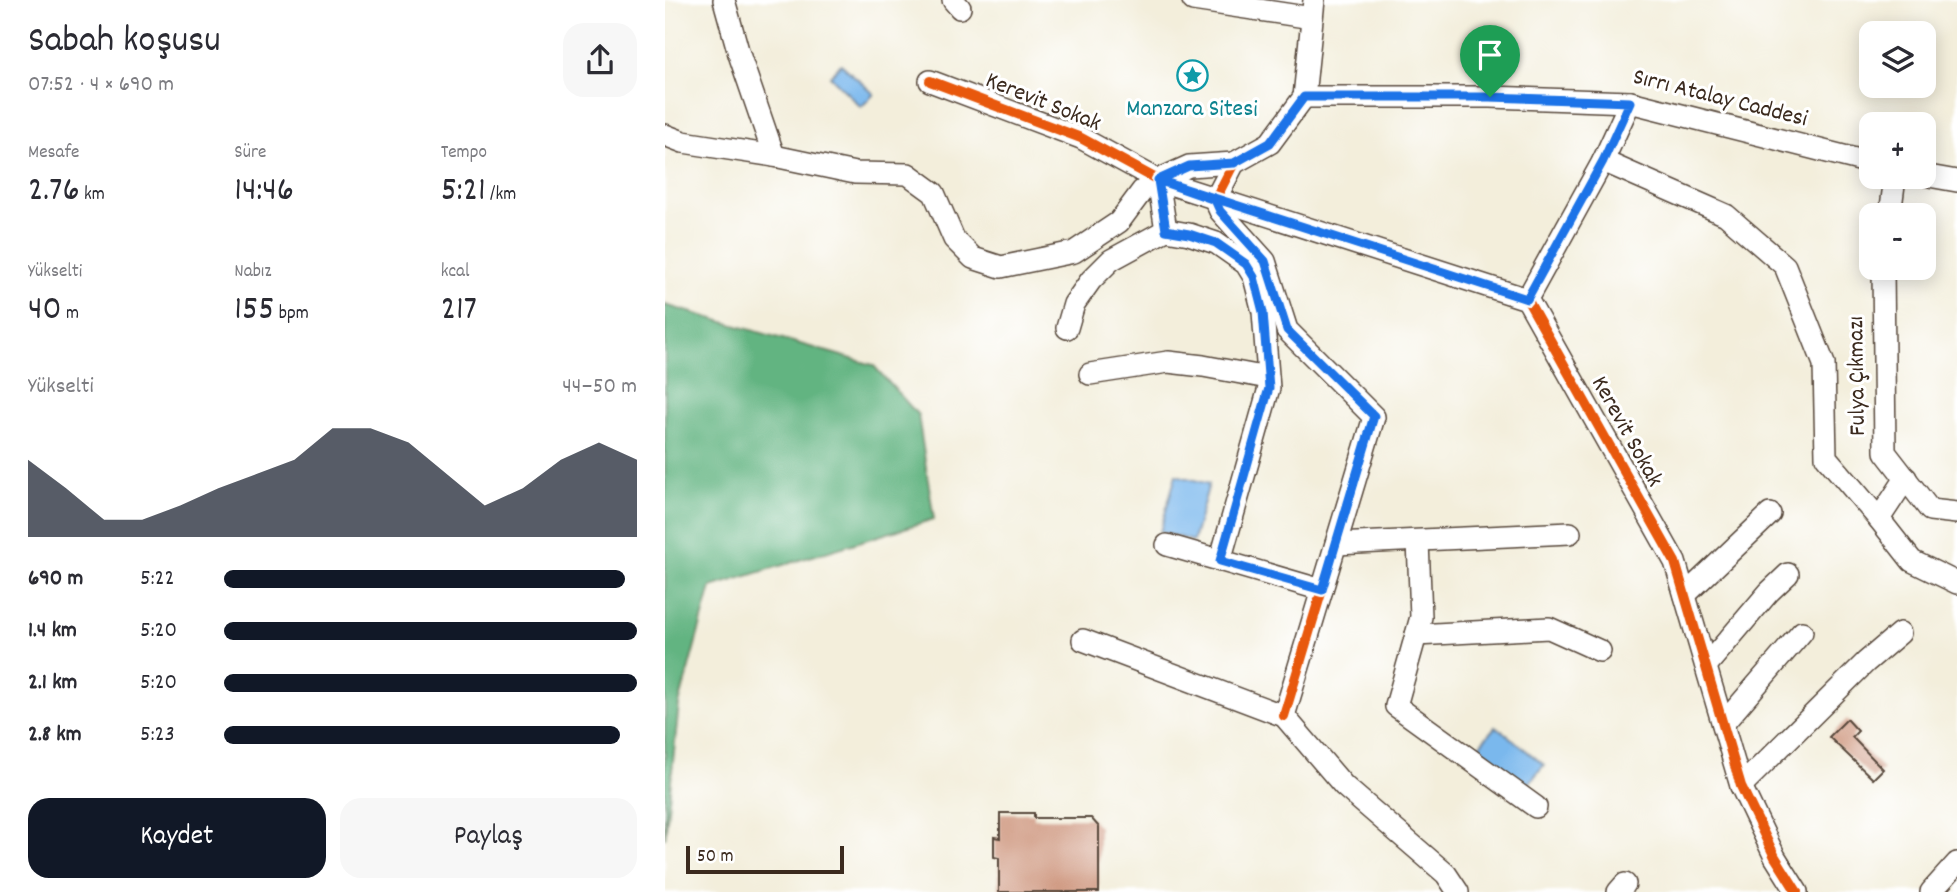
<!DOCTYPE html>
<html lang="tr">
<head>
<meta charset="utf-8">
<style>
	:root { --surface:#fff; --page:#f7f7f7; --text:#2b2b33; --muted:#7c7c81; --accent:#111827 }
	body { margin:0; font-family:Dekko,sans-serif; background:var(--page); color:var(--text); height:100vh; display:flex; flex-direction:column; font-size:26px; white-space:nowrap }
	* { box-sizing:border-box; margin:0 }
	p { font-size:23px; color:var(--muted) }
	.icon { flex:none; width:38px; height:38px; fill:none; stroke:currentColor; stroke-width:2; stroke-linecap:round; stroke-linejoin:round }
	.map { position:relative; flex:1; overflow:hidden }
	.side { display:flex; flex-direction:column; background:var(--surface); width:665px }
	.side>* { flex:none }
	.buttons { position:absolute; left:1194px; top:21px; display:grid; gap:14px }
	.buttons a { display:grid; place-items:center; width:77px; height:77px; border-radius:14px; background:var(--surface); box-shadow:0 4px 18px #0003; font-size:35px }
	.scale { position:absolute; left:21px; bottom:18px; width:158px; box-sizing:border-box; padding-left:7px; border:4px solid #3b2a1e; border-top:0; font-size:19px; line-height:24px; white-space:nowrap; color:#3b2a1e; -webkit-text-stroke:5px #fff; paint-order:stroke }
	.pin { position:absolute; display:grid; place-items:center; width:60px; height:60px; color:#fff; margin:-72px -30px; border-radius:50% 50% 50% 0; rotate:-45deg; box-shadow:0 0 7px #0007 }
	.pin .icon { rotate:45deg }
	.round { display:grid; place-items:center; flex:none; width:74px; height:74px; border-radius:21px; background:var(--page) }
	.headline { display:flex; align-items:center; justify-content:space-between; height:119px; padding:0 28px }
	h1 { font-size:38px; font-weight:600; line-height:52px }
	.figures { display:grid; grid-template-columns:repeat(3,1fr); gap:10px; height:119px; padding:7px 28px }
	.figures div { display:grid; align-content:center }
	.figures b { font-size:35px; font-weight:600 }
	.figures small { font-size:19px; font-weight:400 }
	.figures p { font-size:19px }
	.chart { height:196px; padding:14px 28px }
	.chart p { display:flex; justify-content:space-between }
	.chart svg { width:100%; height:126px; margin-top:7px; fill:var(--accent); opacity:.7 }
	.action { display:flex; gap:14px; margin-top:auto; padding:14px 28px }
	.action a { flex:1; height:80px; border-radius:21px; background:var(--accent); color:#fff; font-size:28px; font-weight:600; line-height:80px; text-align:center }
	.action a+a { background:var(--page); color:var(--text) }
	ul { padding:0 28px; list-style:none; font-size:23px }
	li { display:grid; grid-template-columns:112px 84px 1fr; align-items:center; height:52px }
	li i { height:18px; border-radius:9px; background:var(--accent) }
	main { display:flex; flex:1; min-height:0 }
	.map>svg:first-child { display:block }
	.forest { fill:#62b481; stroke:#4e6f50; stroke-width:2 }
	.water { fill:#7ab8ed; stroke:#5a7186; stroke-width:2 }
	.building { fill:#cf9880 }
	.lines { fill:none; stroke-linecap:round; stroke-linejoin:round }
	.minor-casing { stroke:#57473a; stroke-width:24 }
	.minor { stroke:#fff; stroke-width:21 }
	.cycleway-casing { stroke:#fff; stroke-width:15 }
	.cycleway { stroke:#e8590c; stroke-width:10 }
	.route-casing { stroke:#fff; stroke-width:14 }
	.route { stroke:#1a73e8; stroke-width:9 }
	.labels { text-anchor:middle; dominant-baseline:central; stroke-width:6; stroke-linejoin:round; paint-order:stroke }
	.street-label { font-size:24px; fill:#3b2a1e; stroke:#fff }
	.culture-label { font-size:24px; fill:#0d838f; stroke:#fff }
</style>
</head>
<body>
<main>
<section class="side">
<div class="headline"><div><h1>Sabah koşusu</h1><p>07:52 · 4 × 690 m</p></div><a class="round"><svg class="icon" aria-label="share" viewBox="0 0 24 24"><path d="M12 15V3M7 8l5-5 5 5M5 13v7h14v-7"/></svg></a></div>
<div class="figures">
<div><p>Mesafe</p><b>2.76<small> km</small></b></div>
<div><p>Süre</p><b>14:46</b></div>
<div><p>Tempo</p><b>5:21<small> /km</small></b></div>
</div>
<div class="figures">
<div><p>Yükselti</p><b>40<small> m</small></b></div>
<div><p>Nabız</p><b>155<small> bpm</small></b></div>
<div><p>kcal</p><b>217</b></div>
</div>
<div class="chart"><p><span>Yükselti</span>44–50 m</p>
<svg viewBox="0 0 160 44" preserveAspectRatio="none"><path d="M0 44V17L10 27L20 38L30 38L40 33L50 27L60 22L70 17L80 6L90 6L100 11L110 22L120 33L130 27L140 17L150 11L160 17V44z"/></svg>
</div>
<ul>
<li><b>690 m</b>5:22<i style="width:97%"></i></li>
<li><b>1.4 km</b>5:20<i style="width:100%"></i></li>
<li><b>2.1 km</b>5:20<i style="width:100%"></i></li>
<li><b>2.8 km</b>5:23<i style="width:96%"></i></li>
</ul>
<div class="action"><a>Kaydet</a><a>Paylaş</a></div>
</section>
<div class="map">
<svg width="1292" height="892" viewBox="0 0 1292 892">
	<rect width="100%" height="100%" fill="#fff"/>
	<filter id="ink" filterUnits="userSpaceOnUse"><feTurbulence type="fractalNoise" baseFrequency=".0143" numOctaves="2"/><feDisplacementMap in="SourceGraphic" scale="14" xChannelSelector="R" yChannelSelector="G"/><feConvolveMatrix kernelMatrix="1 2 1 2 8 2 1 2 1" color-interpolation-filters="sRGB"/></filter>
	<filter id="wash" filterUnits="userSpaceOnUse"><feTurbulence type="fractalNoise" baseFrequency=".00686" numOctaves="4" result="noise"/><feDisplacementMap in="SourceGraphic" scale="28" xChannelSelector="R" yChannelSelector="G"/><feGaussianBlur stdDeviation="1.57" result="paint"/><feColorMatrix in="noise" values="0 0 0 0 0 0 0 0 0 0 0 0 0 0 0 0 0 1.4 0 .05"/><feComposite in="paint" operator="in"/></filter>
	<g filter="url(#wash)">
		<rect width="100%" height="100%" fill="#f3eedb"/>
		<path class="forest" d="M 0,305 L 208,365 L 253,415 L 269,519 L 46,587 L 14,704 L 0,839 Z"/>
		<g class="water">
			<path d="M 176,64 L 209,94 L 196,107 L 165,76 Z"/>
			<path d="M 511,475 L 544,484 L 528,541 L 495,532 Z"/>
			<path d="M 831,726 L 879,765 L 860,788 L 812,748 Z"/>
		</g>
		<g id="blocks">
			<g class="building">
				<path d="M 1182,719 L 1193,731 L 1187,737 L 1218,769 L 1208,779 L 1164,737 Z"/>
				<path d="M 335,813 L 369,813 L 369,818 L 426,818 L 434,827 L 434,892 L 334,892 L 334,858 L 329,857 L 329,837 L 335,838 Z"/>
			</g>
		</g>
	</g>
	<g filter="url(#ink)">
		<use href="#blocks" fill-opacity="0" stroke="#57473a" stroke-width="2"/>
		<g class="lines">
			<defs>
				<g id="minor">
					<path d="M 59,0 L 74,54 L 109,156"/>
					<path d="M 288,0 L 295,8"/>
					<path d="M 528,0 L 647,18"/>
					<path d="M 265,81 L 416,138 L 493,180 L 862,299 L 1010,562 L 1076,786 L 1110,857 L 1132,892"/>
					<path d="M 639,97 L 825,97 L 965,102 L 1206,163"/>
					<path d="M 639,97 L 649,0"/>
					<path d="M 965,102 L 938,161 L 1061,215 L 1120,266 L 1159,364 L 1161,457 L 1214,519 L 1247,561 L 1292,583"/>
					<path d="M 0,135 L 18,142 L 109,156 L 190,173 L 243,174 L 269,193 L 289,239 L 308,258 L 336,267 L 409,252 L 454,222 L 477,191 L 493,180 L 524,166 L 569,163"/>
					<path d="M 1258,175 L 1292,181"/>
					<path d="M 493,180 L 501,230"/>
					<path d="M 1225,215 L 1230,177"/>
					<path d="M 1218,268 L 1220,452 L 1265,510 L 1292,513"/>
					<path d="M 862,299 L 938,161"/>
					<path d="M 402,328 L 409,304 L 426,280 L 446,260 L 501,230 L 524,234 L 551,243 L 581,264 L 589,277 L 598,312 L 604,388 L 555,561"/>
					<path d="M 425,374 L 503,362 L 538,366 L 603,378"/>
					<path d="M 1214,519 L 1241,478"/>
					<path d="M 753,541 L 756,617 L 731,706 L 871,807"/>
					<path d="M 671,544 L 905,533"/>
					<path d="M 502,545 L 657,590"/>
					<path d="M 1020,595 L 1105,514"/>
					<path d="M 751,635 L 884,628 L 935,651"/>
					<path d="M 418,640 L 619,716 L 679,786 L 781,874 L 793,892"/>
					<path d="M 1041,666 L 1104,592 L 1123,574"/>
					<path d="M 619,716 L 709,417 L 622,330 L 600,261 L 555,211 L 550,200 L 569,163 L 605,143 L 639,97"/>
					<path d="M 1058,724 L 1137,632"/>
					<path d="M 1076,786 L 1201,662 L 1235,633"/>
					<path d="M 953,892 L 960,884"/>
					<path d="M 1266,892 L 1292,863"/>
				</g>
			</defs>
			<use href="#minor" class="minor-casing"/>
			<use href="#minor" class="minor"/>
			<defs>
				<g id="cycleway">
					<path d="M 265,81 L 416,138 L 493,180 L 862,299 L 1010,562 L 1076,786 L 1110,857 L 1132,892"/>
					<path d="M 619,716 L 709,417 L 622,330 L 600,261 L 555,211 L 550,200 L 569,163 L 605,143 L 639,97"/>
				</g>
			</defs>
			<use href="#cycleway" class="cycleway-casing"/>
			<use href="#cycleway" class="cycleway"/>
		</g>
	</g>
	<g class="lines" filter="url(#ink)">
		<defs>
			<path id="route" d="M 825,97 L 639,97 L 605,143 L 569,163 L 524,166 L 493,180 L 550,200 L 555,211 L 600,261 L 622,330 L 709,416 L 657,590 L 555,561 L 604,388 L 598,312 L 589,277 L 581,264 L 551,243 L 524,234 L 501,230 L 493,180 L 862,299 L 938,161 L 965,102 L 825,97"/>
		</defs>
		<use href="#route" class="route-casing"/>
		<use href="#route" class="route"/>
	</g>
	<defs>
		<symbol id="sight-ring" viewBox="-11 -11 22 22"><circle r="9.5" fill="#fff" stroke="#0f9aa8" stroke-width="1.5"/><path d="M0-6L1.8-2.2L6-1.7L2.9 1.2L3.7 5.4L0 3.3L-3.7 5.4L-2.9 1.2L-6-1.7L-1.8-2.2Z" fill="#0f9aa8"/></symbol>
	</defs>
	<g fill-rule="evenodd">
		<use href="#sight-ring" x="510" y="58" width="35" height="35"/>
	</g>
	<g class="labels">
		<g class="street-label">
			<text transform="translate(1055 99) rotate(14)">Sırrı Atalay Caddesi</text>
			<text transform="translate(378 103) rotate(22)">Kerevit Sokak</text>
			<text transform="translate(1193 376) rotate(-91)">Fulya Çıkmazı</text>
			<text transform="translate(961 432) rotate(61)">Kerevit Sokak</text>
		</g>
		<g class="culture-label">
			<text x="527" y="110">Manzara Sitesi</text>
		</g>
	</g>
</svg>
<div class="buttons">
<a><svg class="icon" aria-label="layers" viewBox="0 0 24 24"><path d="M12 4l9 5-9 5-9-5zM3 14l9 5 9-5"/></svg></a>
<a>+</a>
<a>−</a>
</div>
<div class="scale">50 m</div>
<div class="pin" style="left:825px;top:97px;background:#1e9e55"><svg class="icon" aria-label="arrive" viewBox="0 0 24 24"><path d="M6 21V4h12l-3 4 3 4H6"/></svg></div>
</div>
</main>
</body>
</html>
